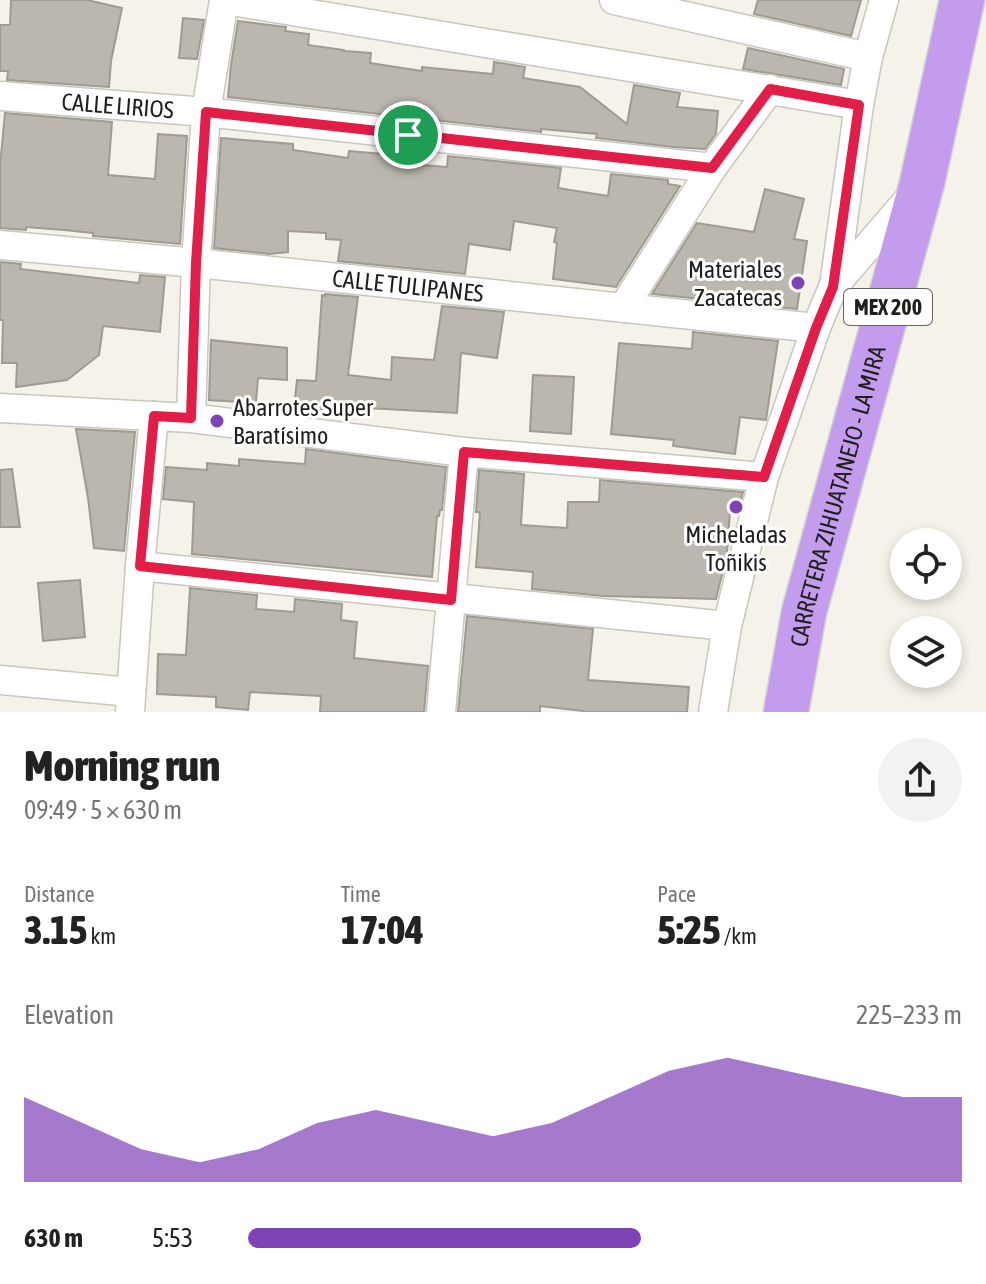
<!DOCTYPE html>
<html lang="en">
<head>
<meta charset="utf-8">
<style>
	:root { --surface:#fff; --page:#f2f2f2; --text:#222; --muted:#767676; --accent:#7f42b7 }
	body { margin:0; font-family:"Asap Condensed",sans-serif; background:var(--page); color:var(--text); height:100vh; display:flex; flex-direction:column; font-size:30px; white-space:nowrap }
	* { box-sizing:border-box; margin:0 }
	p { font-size:26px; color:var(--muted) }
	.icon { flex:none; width:44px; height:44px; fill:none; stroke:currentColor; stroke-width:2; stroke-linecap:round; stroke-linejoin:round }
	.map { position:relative; height:712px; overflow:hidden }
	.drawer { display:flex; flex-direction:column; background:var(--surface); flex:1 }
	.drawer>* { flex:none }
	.fabs { position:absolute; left:890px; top:528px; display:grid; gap:16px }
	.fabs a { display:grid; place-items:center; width:72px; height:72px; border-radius:50%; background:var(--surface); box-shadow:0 4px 12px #0003; font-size:40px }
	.pin { position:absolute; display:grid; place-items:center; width:68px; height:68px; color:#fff; margin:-34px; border:4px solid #fff; border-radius:50%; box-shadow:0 2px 8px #0007 }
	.round { display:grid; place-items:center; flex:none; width:84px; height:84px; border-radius:42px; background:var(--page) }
	.head { display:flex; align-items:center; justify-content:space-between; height:136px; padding:0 24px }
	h1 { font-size:44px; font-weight:800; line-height:60px }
	.metrics { display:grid; grid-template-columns:repeat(3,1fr); gap:12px; height:136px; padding:8px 24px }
	.metrics div { display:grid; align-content:center }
	.metrics b { font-size:40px; font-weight:800 }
	.metrics small { font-size:22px; font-weight:400 }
	.metrics p { font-size:22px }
	.chart { height:224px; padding:16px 24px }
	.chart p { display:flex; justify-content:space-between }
	.chart svg { width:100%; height:144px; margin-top:8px; fill:var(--accent); opacity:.7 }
	ul { padding:0 24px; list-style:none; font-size:26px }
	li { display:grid; grid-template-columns:128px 96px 1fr; align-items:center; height:60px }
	li i { height:20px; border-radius:10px; background:var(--accent) }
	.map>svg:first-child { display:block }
	.building { fill:#bbb7af; stroke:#9e9b93; stroke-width:2 }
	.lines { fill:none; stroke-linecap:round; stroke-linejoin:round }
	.minor-casing { stroke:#c9c6be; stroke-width:31 }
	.trunk-casing { stroke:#d2d2d2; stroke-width:47 }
	.minor { stroke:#fff; stroke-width:28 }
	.trunk { stroke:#c39cee; stroke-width:44 }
	.route-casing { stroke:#fff; stroke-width:16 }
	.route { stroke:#e11d48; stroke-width:10 }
	.poi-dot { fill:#7f42b7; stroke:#fff; stroke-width:3 }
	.labels { text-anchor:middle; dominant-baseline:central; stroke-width:6; stroke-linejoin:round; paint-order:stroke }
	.shield { fill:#fff; stroke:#636260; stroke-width:2 }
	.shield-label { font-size:22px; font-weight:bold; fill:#201f1c }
	.street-label { font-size:24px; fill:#201f1c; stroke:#fff }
	.poi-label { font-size:24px; fill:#201f1c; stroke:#fff; text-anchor:end }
</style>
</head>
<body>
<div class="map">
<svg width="986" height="712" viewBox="0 0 986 712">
	<rect width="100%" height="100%" fill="#f5f2e9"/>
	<g class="building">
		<path d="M 11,0 L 87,0 L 122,8 L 111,61 L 109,87 L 7,80 L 8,71 L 0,71 L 0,25 L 10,25 Z"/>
		<path d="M 758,0 L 861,0 L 851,36 L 754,14 Z"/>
		<path d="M 183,18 L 204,20 L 197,59 L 179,58 Z"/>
		<path d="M 238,21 L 286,27 L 285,31 L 309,34 L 308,45 L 344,50 L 344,51 L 371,53 L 370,63 L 422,71 L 422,67 L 493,74 L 494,62 L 525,67 L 523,78 L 580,87 L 627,124 L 634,85 L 680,93 L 677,107 L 718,111 L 716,134 L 705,149 L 673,147 L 596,138 L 597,134 L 541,129 L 541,132 L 228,97 L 231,65 Z"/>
		<path d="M 748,48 L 844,69 L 841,85 L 743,69 Z"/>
		<path d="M 5,113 L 112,122 L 108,175 L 155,179 L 158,134 L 187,136 L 180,244 L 93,236 L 93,233 L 64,230 L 26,227 L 26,230 L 0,228 L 0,166 Z"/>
		<path d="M 221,138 L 293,144 L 293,150 L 348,158 L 349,151 L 407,156 L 407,164 L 447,167 L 448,156 L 561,168 L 558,188 L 608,196 L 611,174 L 668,180 L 668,184 L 680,186 L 616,287 L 553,279 L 557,243 L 554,242 L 557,228 L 514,221 L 510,250 L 469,244 L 465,274 L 338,261 L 341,240 L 326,239 L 326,233 L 288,231 L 288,252 L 269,254 L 214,248 Z"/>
		<path d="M 765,189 L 804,199 L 794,239 L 807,241 L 797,309 L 652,294 L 697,223 L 754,232 Z"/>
		<path d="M 0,262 L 21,264 L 20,269 L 139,283 L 140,275 L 165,277 L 160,332 L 103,326 L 99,355 L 67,380 L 16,387 L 17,363 L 2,363 L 3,320 L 0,320 Z"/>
		<path d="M 325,294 L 358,297 L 348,375 L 391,380 L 392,357 L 434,360 L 442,306 L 504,312 L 497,358 L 461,353 L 457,413 L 367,408 L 366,415 L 294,406 L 297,380 L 316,381 L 322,295 L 325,296 Z"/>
		<path d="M 693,332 L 778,341 L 766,420 L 740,417 L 735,454 L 673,446 L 674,440 L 611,434 L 619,343 L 692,349 Z"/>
		<path d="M 211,340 L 287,348 L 287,380 L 258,378 L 256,403 L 209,400 Z"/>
		<path d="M 533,375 L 574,377 L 571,434 L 530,431 Z"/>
		<path d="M 76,429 L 135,432 L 124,551 L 94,548 L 88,498 Z"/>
		<path d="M 306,449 L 446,467 L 442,510 L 440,510 L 439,516 L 437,516 L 432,577 L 192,554 L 194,502 L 163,499 L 166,467 L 207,470 L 207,463 L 239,466 L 239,459 L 305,464 Z"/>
		<path d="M 12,469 L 20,527 L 0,527 L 0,470 Z"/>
		<path d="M 479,470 L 524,474 L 521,525 L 567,528 L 568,502 L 599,502 L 600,480 L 743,492 L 738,511 L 730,511 L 727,554 L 716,599 L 603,596 L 532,589 L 533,572 L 476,567 L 480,512 L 476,512 Z"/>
		<path d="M 80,580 L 85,637 L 43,641 L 38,583 Z"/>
		<path d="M 190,588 L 257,595 L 256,609 L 294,612 L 295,599 L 342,604 L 341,620 L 357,622 L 354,658 L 428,666 L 424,712 L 320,712 L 321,696 L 250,692 L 248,710 L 216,707 L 216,697 L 157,694 L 158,654 L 186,655 Z"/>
		<path d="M 467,616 L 593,629 L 588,680 L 689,687 L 687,712 L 583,712 L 583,711 L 540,706 L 540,712 L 458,712 Z"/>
	</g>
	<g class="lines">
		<defs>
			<g id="minor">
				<path d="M 226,0 L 859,105"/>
				<path d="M 614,0 L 868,57"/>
				<path id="s1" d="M 0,96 L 206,112 L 712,168"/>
				<path id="s2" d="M 0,245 L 196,263 L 816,328"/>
				<path d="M 834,286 L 859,105 L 868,57 L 884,0"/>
				<path d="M 623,308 L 712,168 L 770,89"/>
				<path d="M 0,408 L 191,418 L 464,452 L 764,477"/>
				<path d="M 191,418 L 196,263 L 206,112 L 224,0"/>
				<path d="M 140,566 L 727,626"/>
				<path d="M 0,680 L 131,692"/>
				<path d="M 130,712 L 140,566 L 154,416"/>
				<path d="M 441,712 L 464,452"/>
				<path d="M 713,712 L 727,626 L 764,477 L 816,328 L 833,287 L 914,193"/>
			</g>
			<g id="trunk">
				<path id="s3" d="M 786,712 L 804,612 L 922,183 L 962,0"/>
			</g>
		</defs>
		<use href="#minor" class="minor-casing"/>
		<use href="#trunk" class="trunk-casing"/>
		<use href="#minor" class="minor"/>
		<use href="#trunk" class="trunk"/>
	</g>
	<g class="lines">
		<defs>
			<path id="route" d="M 770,89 L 859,105 L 833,287 L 816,328 L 764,477 L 464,452 L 451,600 L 140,566 L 154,416 L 191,418 L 196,263 L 206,112 L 712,168 Z"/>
		</defs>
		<use href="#route" class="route-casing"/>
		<use href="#route" class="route"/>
	</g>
	<g class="poi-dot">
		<circle cx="798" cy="283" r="8"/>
		<circle cx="217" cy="421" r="8"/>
		<circle cx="736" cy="507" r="8"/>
	</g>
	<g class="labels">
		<rect class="shield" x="844" y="289" width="88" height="36" rx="6"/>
		<g class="shield-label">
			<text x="888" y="307">MEX 200</text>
		</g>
		<g class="street-label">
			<text stroke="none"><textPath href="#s1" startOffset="118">CALLE LIRIOS</textPath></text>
			<text stroke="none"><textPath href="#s2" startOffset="410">CALLE TULIPANES</textPath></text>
			<text stroke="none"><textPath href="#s3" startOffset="222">CARRETERA ZIHUATANEJO - LA MIRA</textPath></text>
		</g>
		<g class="poi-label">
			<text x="782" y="269">Materiales<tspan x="782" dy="28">Zacatecas</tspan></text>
			<text x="233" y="407" text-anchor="start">Abarrotes Super<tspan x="233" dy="28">Baratísimo</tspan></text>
			<text x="736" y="534" text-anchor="middle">Micheladas<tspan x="736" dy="28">Toñikis</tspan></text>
		</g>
	</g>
</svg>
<div class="fabs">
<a><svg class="icon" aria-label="locate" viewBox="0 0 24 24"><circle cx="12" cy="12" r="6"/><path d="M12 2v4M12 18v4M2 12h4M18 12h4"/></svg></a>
<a><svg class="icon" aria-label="layers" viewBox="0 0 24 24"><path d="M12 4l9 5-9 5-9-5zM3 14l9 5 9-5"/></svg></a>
</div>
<div class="pin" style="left:408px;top:135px;background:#1e9e55"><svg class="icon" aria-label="arrive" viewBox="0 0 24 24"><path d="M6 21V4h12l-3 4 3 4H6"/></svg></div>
</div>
<section class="drawer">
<div class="head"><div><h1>Morning run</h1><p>09:49 · 5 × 630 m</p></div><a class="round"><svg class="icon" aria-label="share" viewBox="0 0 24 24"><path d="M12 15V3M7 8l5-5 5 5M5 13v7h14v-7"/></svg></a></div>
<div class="metrics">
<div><p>Distance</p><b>3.15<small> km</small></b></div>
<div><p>Time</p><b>17:04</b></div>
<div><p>Pace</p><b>5:25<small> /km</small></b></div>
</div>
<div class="chart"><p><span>Elevation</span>225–233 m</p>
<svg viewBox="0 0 160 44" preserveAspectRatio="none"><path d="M0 44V18L10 26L20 34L30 38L40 34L50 26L60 22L70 26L80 30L90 26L100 18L110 10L120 6L130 10L140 14L150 18L160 18V44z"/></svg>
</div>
<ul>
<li><b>630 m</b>5:53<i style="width:55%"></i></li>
</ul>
</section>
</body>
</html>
